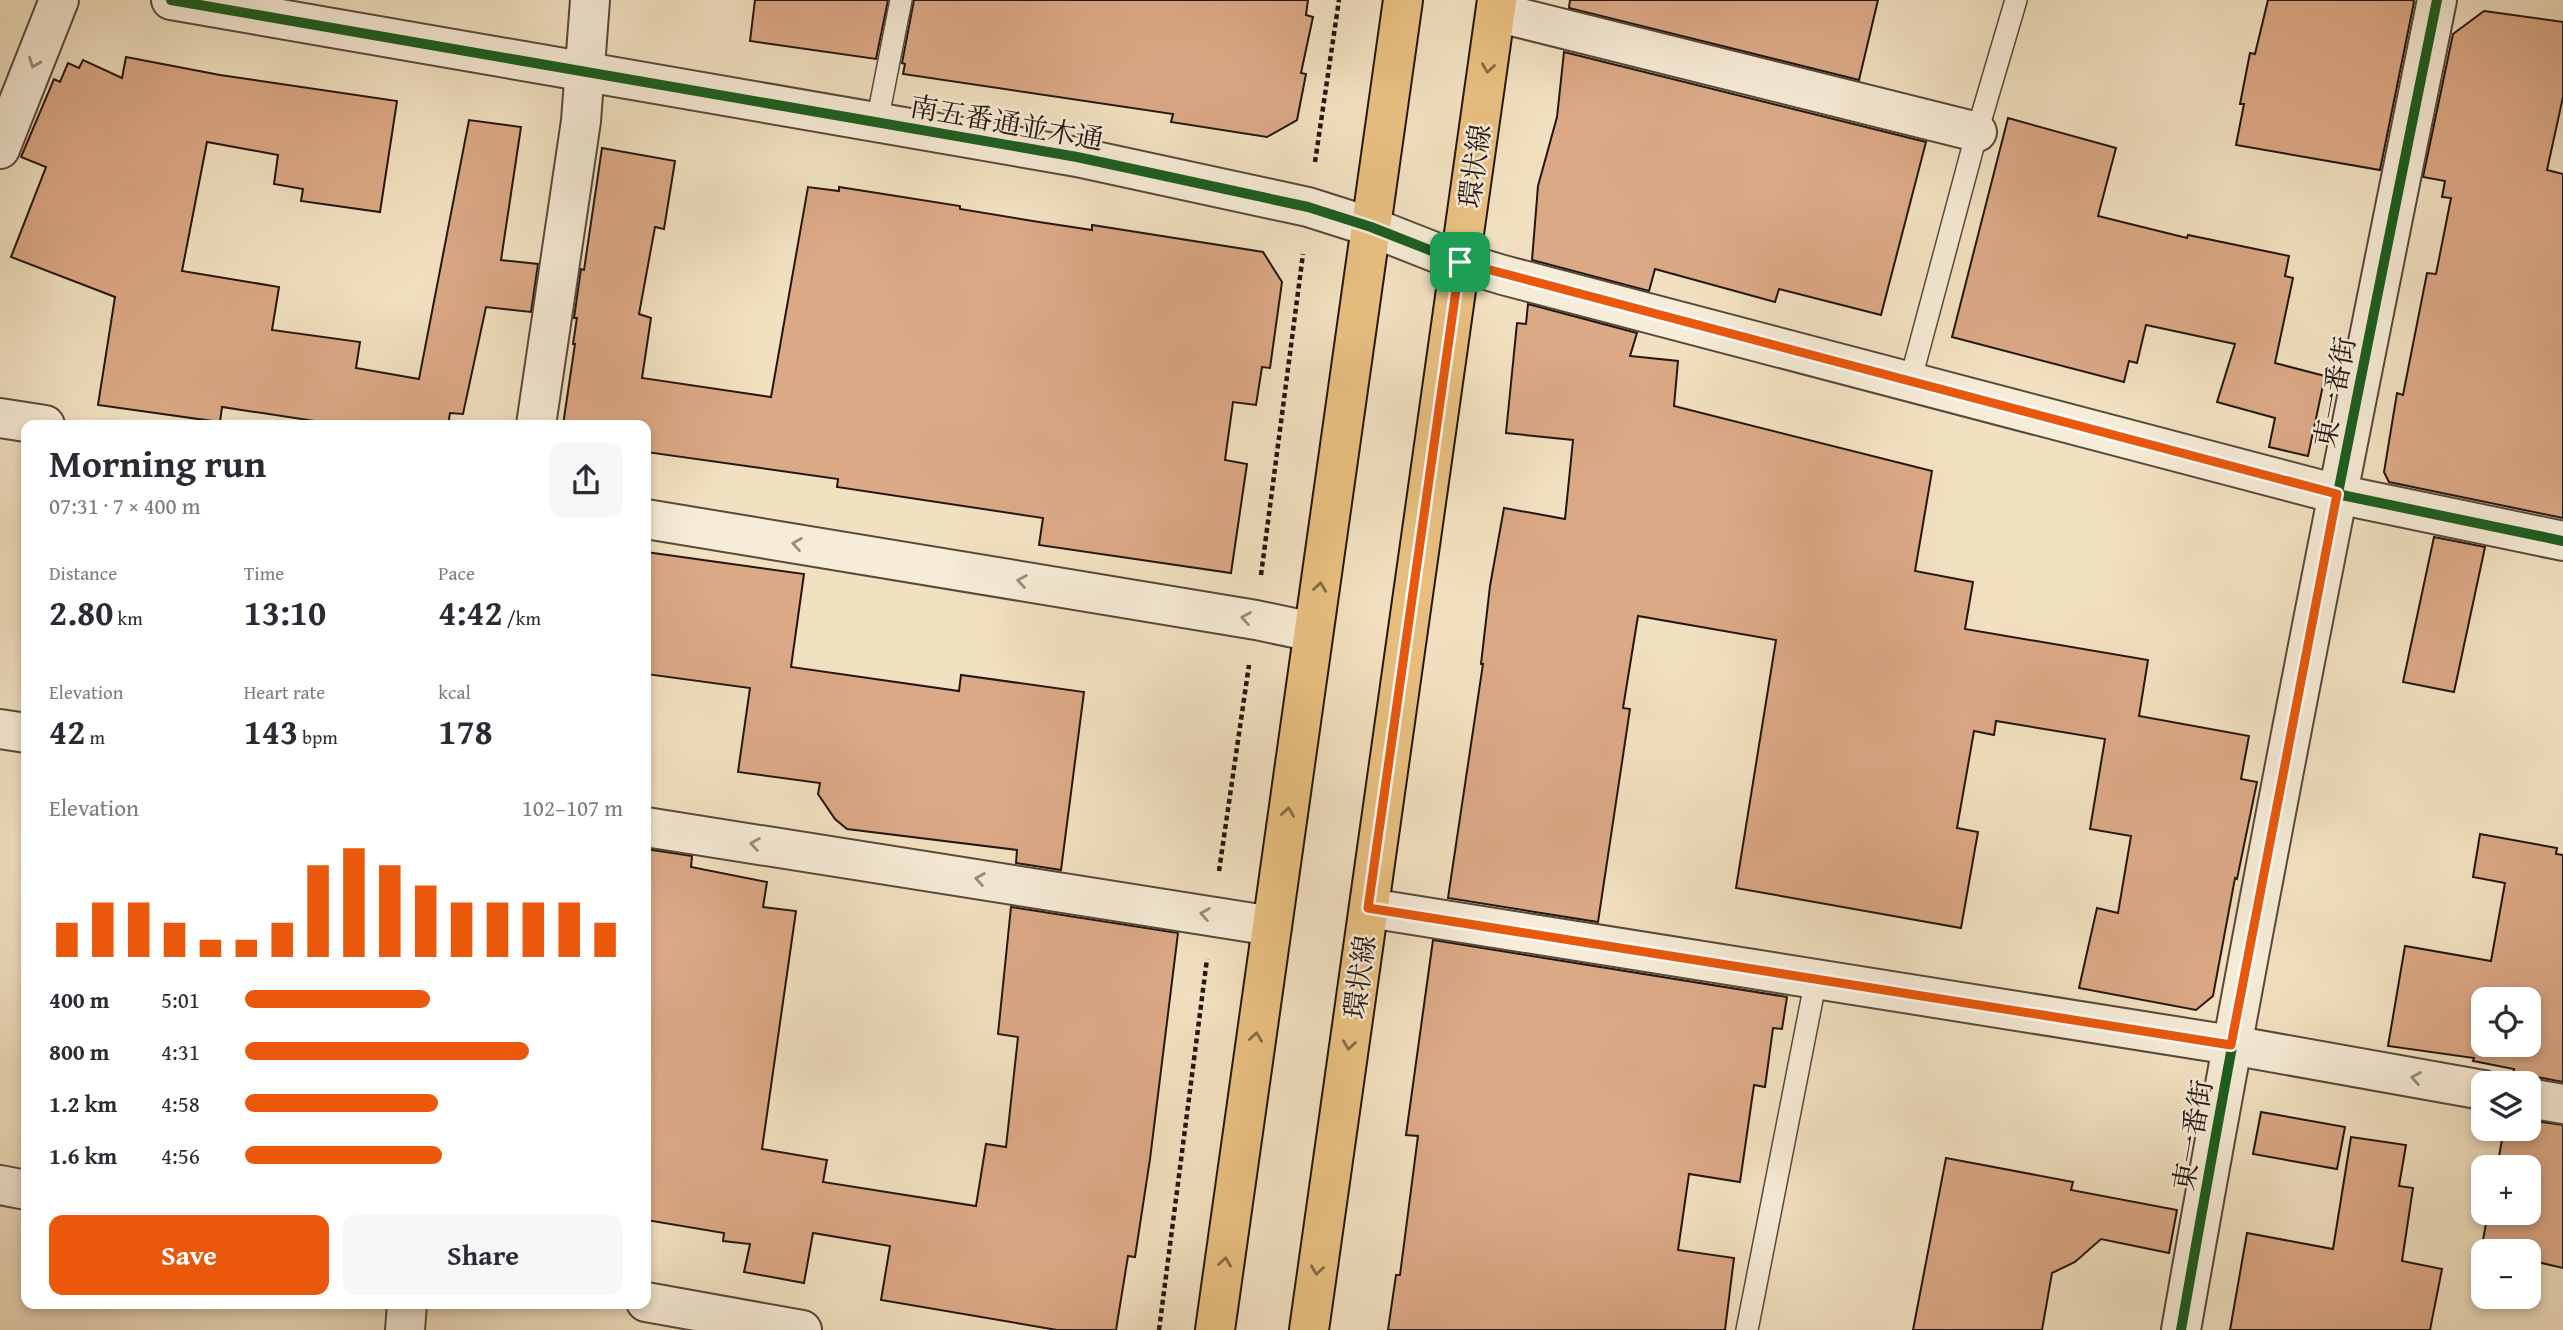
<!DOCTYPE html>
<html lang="en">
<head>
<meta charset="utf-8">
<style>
	:root { --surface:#fff; --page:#f7f7f7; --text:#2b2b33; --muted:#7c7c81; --accent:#ea580c }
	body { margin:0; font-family:"Gentium Book Plus","Noto Serif JP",serif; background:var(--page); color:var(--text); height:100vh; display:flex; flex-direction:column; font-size:26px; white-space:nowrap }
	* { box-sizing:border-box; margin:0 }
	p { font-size:23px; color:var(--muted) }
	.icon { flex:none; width:38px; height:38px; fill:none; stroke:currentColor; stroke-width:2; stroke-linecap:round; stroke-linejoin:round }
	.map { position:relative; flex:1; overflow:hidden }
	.panel { position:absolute; left:21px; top:420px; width:630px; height:889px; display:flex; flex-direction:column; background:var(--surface); border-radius:14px; box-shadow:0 4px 10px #0003 }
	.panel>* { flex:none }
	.buttons { position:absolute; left:2471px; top:987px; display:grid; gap:14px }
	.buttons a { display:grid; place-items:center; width:70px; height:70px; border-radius:14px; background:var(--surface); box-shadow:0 4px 10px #0003; font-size:35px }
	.pin { position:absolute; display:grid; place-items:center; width:60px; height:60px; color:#fff; margin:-30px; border-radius:14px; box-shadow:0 4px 10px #0006 }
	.round { display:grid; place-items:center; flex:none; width:74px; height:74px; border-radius:14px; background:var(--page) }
	.headline { display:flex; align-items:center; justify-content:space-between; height:119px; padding:0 28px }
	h1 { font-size:38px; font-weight:800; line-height:52px }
	.metrics { display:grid; grid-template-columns:repeat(3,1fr); gap:10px; height:119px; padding:7px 28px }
	.metrics div { display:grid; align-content:center }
	.metrics b { font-size:35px; font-weight:800 }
	.metrics small { font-size:19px; font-weight:400 }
	.metrics p { font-size:19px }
	.chart { height:196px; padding:14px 28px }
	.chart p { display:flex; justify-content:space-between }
	.chart svg { width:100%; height:126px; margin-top:7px; stroke:var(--accent); stroke-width:6 }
	.action { display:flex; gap:14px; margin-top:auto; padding:14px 28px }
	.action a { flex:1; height:80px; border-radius:14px; background:var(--accent); color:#fff; font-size:28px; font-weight:800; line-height:80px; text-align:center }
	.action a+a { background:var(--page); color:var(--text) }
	ul { padding:0 28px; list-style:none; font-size:23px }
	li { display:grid; grid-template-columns:112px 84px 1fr; align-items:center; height:52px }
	li i { height:18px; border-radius:9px; background:var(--accent) }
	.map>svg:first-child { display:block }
	.building { fill:#dca986; stroke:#231610; stroke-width:2; fill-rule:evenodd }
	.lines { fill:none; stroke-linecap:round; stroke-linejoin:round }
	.lane-casing { stroke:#57493c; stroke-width:24 }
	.street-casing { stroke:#57493c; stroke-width:42 }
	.primary-casing { stroke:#231610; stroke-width:42 }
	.path { stroke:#231610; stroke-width:4.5; stroke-dasharray:5 3.5; stroke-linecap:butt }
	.lane { stroke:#f7ecd7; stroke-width:21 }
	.street { stroke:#f7ecd7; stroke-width:38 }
	.primary { stroke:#e9c080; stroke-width:38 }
	.cycleway-casing { stroke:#f7ecd7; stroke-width:15 }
	.cycleway { stroke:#1b5e20; stroke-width:10 }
	.oneway { stroke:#988c7d }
	.oneway2 { stroke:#866b48 }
	.route-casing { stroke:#fff; stroke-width:14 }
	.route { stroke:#ea580c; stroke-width:9 }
	.labels { text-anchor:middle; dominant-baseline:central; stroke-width:5; stroke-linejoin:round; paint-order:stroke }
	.street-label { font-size:28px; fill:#231610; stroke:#f7ecd7 }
</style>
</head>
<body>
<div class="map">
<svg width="2563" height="1330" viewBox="0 0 2563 1330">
	<rect width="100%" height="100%" fill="#f2e1c1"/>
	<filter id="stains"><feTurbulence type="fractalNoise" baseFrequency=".00286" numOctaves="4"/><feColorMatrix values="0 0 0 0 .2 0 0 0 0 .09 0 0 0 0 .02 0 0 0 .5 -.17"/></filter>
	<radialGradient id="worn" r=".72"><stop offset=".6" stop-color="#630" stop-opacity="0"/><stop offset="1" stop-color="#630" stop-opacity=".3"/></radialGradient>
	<g class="building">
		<path d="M 755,0 L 888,0 L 876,59 L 750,41 Z"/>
		<path d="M 914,0 L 1308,0 L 1306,15 L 1313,17 L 1301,73 L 1306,74 L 1297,120 L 1267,137 L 1171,122 L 1173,114 L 903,74 L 905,64 L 902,63 Z"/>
		<path d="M 1570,0 L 1878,0 L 1859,80 L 1569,8 Z"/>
		<path d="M 2268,0 L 2413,0 L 2414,2 L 2380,170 L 2236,145 L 2244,104 L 2240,104 L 2250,53 L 2255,54 Z"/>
		<path d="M 2484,11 L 2563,22 L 2563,97 L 2547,170 L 2563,174 L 2563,518 L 2389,482 L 2384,472 L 2397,393 L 2403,395 L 2427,273 L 2436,274 L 2451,198 L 2442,197 L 2445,181 L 2423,177 L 2453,34 Z"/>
		<path d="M 1564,52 L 1926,142 L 1881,315 L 1779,289 L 1775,302 L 1655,269 L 1649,291 L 1532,260 L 1538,186 L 1557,117 Z"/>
		<path d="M 126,57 L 220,75 L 397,101 L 380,212 L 301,201 L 303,189 L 274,184 L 278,155 L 207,142 L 182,271 L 279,287 L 272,330 L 360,342 L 356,368 L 419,379 L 469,120 L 521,127 L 501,260 L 538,264 L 531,312 L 486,307 L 463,414 L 450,413 L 448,425 L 341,425 L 222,407 L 220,422 L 98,405 L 115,297 L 11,257 L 46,167 L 21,157 L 54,79 L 60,82 L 68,63 L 79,68 L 83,60 L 122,78 Z"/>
		<path d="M 2008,118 L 2116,148 L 2098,216 L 2187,238 L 2188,235 L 2289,256 L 2285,276 L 2293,278 L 2275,363 L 2325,376 L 2308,456 L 2269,447 L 2275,418 L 2217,402 L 2235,344 L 2146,325 L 2137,363 L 2129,361 L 2124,382 L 1952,337 Z"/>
		<path d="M 602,148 L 675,161 L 664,229 L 655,227 L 639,314 L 651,318 L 642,378 L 771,397 L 808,187 L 839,191 L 839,187 L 960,206 L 960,209 L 1039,222 L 1092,230 L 1092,225 L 1263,252 L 1282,282 L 1270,368 L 1262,367 L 1256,405 L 1233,402 L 1225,460 L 1247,464 L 1231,573 L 1039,545 L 1043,518 L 837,487 L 838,479 L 646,452 L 646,425 L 563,425 L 575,344 L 573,344 L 577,318 L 574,318 L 581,269 L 584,270 Z"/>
		<path d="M 1528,304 L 1637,333 L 1630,356 L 1678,361 L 1674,406 L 1932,471 L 1915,571 L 1973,582 L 1965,629 L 2148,660 L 2139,716 L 2249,736 L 2241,779 L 2257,782 L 2237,879 L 2235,878 L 2213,996 L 2196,1010 L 2079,988 L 2097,908 L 2118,913 L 2131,836 L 2090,829 L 2105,739 L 1996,721 L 1994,735 L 1974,731 L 1957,828 L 1978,832 L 1961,928 L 1736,888 L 1776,640 L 1638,616 L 1623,708 L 1630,709 L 1598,922 L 1448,898 L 1483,664 L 1481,664 L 1490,586 L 1504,508 L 1565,519 L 1573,440 L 1506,433 L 1517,323 L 1526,324 Z"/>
		<path d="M 2434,537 L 2485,547 L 2454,692 L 2403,682 Z"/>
		<path d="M 646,552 L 804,574 L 791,667 L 959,691 L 961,675 L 1084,692 L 1061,870 L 1016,863 L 1017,850 L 847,829 L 835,819 L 818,794 L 820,783 L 738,772 L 750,688 L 646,674 Z"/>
		<path d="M 2480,834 L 2557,848 L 2556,854 L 2563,855 L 2563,1082 L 2532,1076 L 2522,1077 L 2512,1083 L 2514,1069 L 2473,1061 L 2474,1058 L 2388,1046 L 2405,946 L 2491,961 L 2505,883 L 2473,877 ZM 2483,999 L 2529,999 L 2529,1045 L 2483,1045 Z"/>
		<path d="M 646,849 L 692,856 L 691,867 L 767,882 L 763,907 L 796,911 L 762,1149 L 827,1160 L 823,1182 L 899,1194 L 976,1206 L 986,1144 L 1006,1147 L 1018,1037 L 998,1034 L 1011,907 L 1178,933 L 1150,1159 L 1135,1257 L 1128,1256 L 1116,1330 L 1057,1330 L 881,1300 L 890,1246 L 813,1233 L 804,1283 L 744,1272 L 750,1244 L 723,1241 L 724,1233 L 646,1220 Z"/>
		<path d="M 1433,940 L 1787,997 L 1782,1029 L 1773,1028 L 1765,1087 L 1754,1085 L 1740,1182 L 1689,1174 L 1678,1250 L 1734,1258 L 1725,1330 L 1388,1330 L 1396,1275 L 1400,1275 L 1418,1136 L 1406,1135 Z"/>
		<path d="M 2261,1112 L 2345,1127 L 2337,1169 L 2253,1154 Z"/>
		<path d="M 2529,1120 L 2563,1125 L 2563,1268 L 2533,1261 L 2532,1266 L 2529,1266 L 2529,1251 L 2483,1251 L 2483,1257 L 2480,1256 L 2488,1213 L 2529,1213 L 2529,1167 L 2497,1167 L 2504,1129 L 2529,1129 Z"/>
		<path d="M 2351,1137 L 2406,1145 L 2399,1186 L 2413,1188 L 2402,1261 L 2442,1269 L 2430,1330 L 2230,1330 L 2247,1233 L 2333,1249 Z"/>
		<path d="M 1946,1158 L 2073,1182 L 2071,1190 L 2177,1210 L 2169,1253 L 2101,1239 L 2075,1262 L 2052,1273 L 2042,1330 L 1913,1330 Z"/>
	</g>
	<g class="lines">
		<defs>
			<g id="lane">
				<path d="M 877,122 L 901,0"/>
				<path d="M 1910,382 L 1977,132 L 2016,0"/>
				<path d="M 1747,1330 L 1816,979"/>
			</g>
			<g id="street">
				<path d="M 171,0 L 1077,157 L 1308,207 L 1371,227 L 1460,262 L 1503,275 L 2337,494 L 2563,541"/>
				<path d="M 1496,12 L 1977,132"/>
				<path d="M 0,149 L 59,0"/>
				<path d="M 0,418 L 45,425"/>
				<path d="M 536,425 L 581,121 L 590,0"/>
				<path d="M 646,519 L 1256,620 L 1313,632"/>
				<path d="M 0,729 L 26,733"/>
				<path d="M 646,827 L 1272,926"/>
				<path d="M 1369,908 L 2231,1045 L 2483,1090"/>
				<path d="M 2529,1098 L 2563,1104"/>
				<path d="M 0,1185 L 26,1190"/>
				<path d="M 646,1302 L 802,1330"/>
				<path d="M 405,1330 L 407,1304"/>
				<path d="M 2181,1330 C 2259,885 2347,443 2437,0"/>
			</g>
			<g id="primary">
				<path d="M 1215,1330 L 1403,0"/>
				<path d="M 1309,1330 L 1497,0"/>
			</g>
		</defs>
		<use href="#lane" class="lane-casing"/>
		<use href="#street" class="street-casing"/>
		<use href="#primary" class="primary-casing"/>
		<g class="path">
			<path d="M 1315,162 L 1339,0"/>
			<path d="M 1261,575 L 1303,254"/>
			<path d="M 1219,871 L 1249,665"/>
			<path d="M 1159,1330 L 1207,959"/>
		</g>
		<use href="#lane" class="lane"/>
		<use href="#street" class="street"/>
		<use href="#primary" class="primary"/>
		<defs>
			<g id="cycleway">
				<path d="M 171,0 L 1077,157 L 1308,207 L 1371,227 L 1460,262 L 1503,275 L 2337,494 L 2563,541"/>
				<path d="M 2181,1330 C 2259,885 2347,443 2437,0"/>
			</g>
		</defs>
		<use href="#cycleway" class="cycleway-casing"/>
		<use href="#cycleway" class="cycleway"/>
	</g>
	<defs><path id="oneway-chevron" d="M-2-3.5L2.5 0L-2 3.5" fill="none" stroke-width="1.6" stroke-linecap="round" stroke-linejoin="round" transform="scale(1.75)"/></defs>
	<g class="oneway">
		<use href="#oneway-chevron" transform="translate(34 63) rotate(112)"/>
		<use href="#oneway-chevron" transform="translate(797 544) rotate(-171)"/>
		<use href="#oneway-chevron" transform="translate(1022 581) rotate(-171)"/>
		<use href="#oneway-chevron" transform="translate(1246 618) rotate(-170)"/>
		<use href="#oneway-chevron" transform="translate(755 844) rotate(-171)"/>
		<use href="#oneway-chevron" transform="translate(980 879) rotate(-171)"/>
		<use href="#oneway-chevron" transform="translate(1205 914) rotate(-171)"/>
		<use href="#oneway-chevron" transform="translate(2416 1078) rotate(-170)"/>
	</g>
	<g class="oneway2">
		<use href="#oneway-chevron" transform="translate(1488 68) rotate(98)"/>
		<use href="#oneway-chevron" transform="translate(1320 587) rotate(-82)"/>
		<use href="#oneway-chevron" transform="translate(1288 812) rotate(-82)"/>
		<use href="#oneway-chevron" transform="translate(1256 1037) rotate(-82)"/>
		<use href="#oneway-chevron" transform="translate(1349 1045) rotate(98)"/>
		<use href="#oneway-chevron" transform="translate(1225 1262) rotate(-82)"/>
		<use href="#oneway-chevron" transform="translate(1317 1270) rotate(98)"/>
	</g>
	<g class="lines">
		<defs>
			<path id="route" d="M 1460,262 L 2337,494 L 2231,1045 L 1368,908 Z"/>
		</defs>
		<use href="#route" class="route-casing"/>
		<use href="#route" class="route"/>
	</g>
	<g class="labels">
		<g class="street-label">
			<text transform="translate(1007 122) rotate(10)">南五番通並木通</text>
			<text transform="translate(1474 166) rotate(-82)">環状線</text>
			<text transform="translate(2334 392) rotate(-79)">東一番街</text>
			<text transform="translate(1359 977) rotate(-82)">環状線</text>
			<text transform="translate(2192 1135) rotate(-80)">東一番街</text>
		</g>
	</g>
	<rect width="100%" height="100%" filter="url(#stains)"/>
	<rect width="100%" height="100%" fill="url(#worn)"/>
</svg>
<div class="buttons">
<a><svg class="icon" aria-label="locate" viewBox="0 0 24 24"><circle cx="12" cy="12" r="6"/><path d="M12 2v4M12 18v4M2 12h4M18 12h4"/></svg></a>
<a><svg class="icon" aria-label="layers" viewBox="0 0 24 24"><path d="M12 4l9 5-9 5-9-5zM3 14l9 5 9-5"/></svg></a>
<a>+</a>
<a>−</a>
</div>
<div class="pin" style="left:1460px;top:262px;background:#1e9e55"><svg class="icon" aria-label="arrive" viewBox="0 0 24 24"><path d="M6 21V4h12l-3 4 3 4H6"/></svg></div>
<section class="panel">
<div class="headline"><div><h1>Morning run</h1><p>07:31 · 7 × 400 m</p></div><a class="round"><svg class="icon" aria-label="share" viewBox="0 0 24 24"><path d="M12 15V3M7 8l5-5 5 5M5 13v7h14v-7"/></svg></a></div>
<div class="metrics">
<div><p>Distance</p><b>2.80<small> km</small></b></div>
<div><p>Time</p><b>13:10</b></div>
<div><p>Pace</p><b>4:42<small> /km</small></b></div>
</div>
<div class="metrics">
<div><p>Elevation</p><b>42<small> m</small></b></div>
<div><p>Heart rate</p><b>143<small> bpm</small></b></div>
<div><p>kcal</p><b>178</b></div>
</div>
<div class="chart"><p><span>Elevation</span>102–107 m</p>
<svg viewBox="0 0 160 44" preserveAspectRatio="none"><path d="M5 44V32M15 44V25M25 44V25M35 44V32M45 44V38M55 44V38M65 44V32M75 44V12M85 44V6M95 44V12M105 44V19M115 44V25M125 44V25M135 44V25M145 44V25M155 44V32"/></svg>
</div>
<ul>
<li><b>400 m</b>5:01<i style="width:49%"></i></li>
<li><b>800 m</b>4:31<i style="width:75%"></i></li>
<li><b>1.2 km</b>4:58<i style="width:51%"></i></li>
<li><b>1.6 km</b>4:56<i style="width:52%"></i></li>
</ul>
<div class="action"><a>Save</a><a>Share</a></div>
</section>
</div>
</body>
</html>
